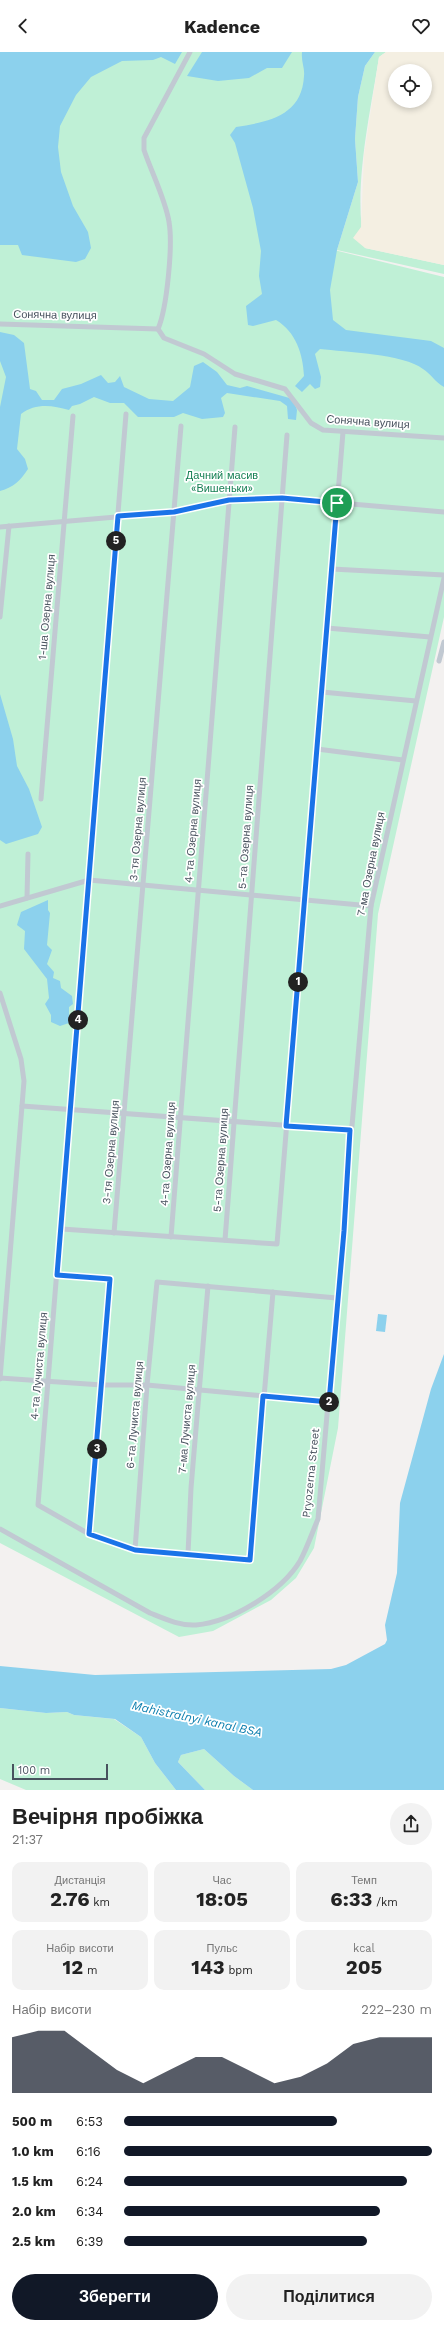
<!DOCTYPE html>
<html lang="uk">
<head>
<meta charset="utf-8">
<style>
	:root { --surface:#fff; --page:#f2f2f2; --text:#222; --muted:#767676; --accent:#111827 }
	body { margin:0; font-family:"Work Sans",sans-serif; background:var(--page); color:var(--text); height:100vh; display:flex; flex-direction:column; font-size:15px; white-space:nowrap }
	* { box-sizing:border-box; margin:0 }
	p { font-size:13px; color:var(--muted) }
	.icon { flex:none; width:22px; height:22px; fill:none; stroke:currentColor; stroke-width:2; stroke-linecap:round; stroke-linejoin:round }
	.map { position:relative; height:1738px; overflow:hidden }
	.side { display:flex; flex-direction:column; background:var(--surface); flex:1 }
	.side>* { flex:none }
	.tools { position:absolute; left:388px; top:12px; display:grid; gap:8px }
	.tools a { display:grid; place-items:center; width:44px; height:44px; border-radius:50%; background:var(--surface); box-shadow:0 2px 6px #0003; font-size:20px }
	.scale { position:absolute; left:12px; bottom:10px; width:96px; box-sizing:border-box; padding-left:4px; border:2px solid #48525e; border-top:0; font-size:11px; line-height:14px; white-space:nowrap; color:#48525e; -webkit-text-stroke:3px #fff; paint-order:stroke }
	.pin { position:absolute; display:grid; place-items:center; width:34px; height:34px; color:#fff; margin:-17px; border:2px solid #fff; border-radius:50%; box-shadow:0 1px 4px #0007 }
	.km { position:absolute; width:20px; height:20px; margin:-10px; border-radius:50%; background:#222; color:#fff; font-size:11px; line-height:20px; text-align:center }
	.round { display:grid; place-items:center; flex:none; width:42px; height:42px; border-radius:21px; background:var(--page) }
	.head { display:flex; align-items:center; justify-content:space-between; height:68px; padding:0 12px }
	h1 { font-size:22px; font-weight:700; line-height:30px }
	.metrics { display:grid; grid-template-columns:repeat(3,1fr); gap:6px; height:68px; padding:4px 12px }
	.metrics div { display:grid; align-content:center; border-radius:10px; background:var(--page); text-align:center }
	.metrics b { font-size:20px; font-weight:700 }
	.metrics small { font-size:11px; font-weight:400 }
	.metrics p { font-size:11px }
	.chart { height:112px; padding:8px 12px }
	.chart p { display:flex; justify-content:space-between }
	.chart svg { width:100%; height:72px; margin-top:4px; fill:var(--accent); opacity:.7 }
	.action { display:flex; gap:8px; margin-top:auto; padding:8px 12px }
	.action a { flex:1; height:46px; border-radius:24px; background:var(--accent); color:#fff; font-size:16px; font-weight:700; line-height:46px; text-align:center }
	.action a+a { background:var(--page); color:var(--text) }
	ul { padding:0 12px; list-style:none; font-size:13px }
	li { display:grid; grid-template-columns:64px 48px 1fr; align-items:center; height:30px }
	li i { height:10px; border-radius:5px; background:var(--accent) }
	header { display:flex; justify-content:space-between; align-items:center; height:52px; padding:0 12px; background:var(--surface); font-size:18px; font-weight:700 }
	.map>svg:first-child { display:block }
	.green { fill:#bff0d6 }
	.sand { fill:#f4efe2; fill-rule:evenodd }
	.water { fill:#8cd1ed }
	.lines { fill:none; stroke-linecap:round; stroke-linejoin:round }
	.minor { stroke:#c1c9d2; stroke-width:5 }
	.route-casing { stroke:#fff; stroke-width:8 }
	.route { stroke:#1a73e8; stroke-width:5 }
	.labels { text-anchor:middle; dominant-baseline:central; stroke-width:3.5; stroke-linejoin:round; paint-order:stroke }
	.street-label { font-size:11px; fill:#48525e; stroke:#fff }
	.park-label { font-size:11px; fill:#178155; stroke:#fff }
	.water-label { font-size:12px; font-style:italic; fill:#0b7eae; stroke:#fff }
</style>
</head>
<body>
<header><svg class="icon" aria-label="back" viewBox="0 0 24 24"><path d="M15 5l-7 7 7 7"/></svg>Kadence<svg class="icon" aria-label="heart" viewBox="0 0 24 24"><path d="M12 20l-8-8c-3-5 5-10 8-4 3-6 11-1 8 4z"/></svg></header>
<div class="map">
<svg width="444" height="1738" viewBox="0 0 444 1738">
	<rect width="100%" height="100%" fill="#f3f1f0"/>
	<g class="green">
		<path d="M 72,0 L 366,0 L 326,196 L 444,225 L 444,565 L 378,862 L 338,1376 L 314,1496 L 296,1526 L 271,1548 L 213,1579 L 179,1585 L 0,1491 L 0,98 Z"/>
		<path d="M 375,0 L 386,0 L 379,5 C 370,63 352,139 365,196 L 444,213 L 444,222 L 337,198 L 358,130 L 355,87 L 358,45 L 365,14 Z"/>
		<path d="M 0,1656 L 46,1661 L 67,1660 L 74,1663 L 114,1667 L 141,1685 L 155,1711 L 176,1738 L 26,1738 L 0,1727 Z"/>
		<path d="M 204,1697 L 234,1724 L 253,1738 L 205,1738 L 178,1710 L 181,1703 Z"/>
	</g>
	<path class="sand" d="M 386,0 L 444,0 L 444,213 L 365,196 L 353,186 L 361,175 L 364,103 L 379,5 ZM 395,19 L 425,19 L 425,49 L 395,49 Z"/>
	<g class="water">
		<path d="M 0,0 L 182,0 L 175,12 L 161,5 L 153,8 L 122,9 L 91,25 L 76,43 L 60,74 L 58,95 L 61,120 L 73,154 L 88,180 L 91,196 L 85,207 L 76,210 L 22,203 L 18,193 L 0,193 Z"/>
		<path d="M 202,0 L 292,0 L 282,16 L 267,16 L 249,26 L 218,29 L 187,24 Z"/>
		<path d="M 302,0 L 375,0 L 365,14 L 358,45 L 355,87 L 358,130 L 337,198 L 330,238 L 333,268 L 346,278 L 431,289 L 444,296 L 444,335 C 435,330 431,322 423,317 C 404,302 345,300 320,297 L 315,302 L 321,325 L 320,335 L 315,337 L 310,332 L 302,340 L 295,334 L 304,324 C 303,302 296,280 276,268 L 253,274 L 248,273 L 246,254 L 262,242 L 259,224 L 261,199 L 253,156 L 235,91 L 230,83 L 236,75 C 268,70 302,64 304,24 C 305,16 301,10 302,0 Z"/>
		<path d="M 0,280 L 14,283 L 24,291 L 30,337 L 36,339 L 42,348 L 54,348 L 62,337 L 81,332 L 101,323 L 108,331 L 115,330 L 120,324 L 124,335 L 149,347 L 173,349 L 190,335 L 194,314 L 203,310 L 217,320 L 227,333 L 240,336 L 247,334 L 293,347 L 297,358 L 296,368 L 288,367 L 287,354 L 280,349 L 227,341 L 221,346 L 225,361 L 223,365 L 202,367 L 183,361 L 174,365 L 138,365 L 124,351 L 110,351 L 94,345 L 80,352 L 72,354 L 69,358 C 52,353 35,351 21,362 L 17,397 L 25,407 L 28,417 C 20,429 14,435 0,439 L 0,355 L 6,325 L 0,309 Z"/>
		<path d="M 0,642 L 13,687 L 17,714 L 29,737 L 42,775 L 38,782 L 6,792 L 0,788 Z"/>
		<path d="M 48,848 L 48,858 L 50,861 L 47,893 L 52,898 L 47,912 L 54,920 L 53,926 L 60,929 L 61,936 L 72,944 L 73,952 L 69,955 L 69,971 L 60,974 L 51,970 L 51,963 L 45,952 L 49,946 L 47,927 L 24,897 L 25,879 L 17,873 L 21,860 Z"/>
		<path d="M 378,1262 L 387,1263 L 385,1280 L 376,1279 Z"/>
		<path d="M 444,1302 L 444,1738 L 253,1738 L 234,1724 L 204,1697 L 181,1703 L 178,1710 L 205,1738 L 176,1738 L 155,1711 L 141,1685 L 115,1667 L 74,1663 L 67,1660 L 46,1661 L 0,1656 L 0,1614 L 95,1623 L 331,1617 L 346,1613 L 385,1592 L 387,1588 L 385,1573 L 397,1521 L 400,1451 L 431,1337 Z"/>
	</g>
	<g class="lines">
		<g class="minor">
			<path d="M 0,272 L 158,277"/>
			<path d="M 158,277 L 164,286 L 204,302 L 235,322 L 285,337 L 311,371 L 323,378 L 444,386"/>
			<path d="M 158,277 C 167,256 173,193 169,170 C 166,149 151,119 144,98 L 144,86 L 190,0"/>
			<path d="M 126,362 L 38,1453 L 89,1482 L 135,1498 L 250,1509 L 273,1240"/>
			<path d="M 0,475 L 174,460 L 229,448 L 282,446 L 444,460"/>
			<path d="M 332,517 L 444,523"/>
			<path d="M 0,565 L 9,474"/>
			<path d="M 327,576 L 430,585"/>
			<path d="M 439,609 L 444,590"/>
			<path d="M 322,640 L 416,649"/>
			<path d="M 317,697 L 403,708"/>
			<path d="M 41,747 L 73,364"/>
			<path d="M 27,846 L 28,802"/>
			<path d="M 0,854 L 89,828 L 371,854"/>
			<path d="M 0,941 L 21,1007 L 24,1029 L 0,1327"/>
			<path d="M 22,1054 L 350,1078"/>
			<path d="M 62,1177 L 277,1192 L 343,380"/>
			<path d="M 114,1181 L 181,374"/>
			<path d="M 171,1185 L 235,375"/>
			<path d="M 225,1188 L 287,383"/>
			<path d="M 57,1223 L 110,1227 L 89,1482"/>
			<path d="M 0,1326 L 102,1333 L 147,1333 L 329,1350"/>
			<path d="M 0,1477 L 150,1561 C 165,1567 180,1574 196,1573 C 232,1570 282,1539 300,1509 C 307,1496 312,1481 318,1467 L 371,854 L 444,526"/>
			<path d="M 135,1498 L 147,1333 L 157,1230 L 337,1246"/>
			<path d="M 188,1502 L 191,1436 L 208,1234"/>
		</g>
	</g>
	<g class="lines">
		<defs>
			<path id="route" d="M 282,446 L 337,451 L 286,1074 L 350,1078 L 344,1179 L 329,1350 L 263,1344 L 250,1508 L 135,1498 L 89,1482 L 110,1227 L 57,1223 L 118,464 L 174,460 L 229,448 Z"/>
		</defs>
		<use href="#route" class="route-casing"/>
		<use href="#route" class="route"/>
	</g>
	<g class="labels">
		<g class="street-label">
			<text transform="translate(55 263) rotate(1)">Сонячна вулиця</text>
			<text transform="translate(368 370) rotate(4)">Сонячна вулиця</text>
			<text transform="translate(47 555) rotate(-85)">1-ша Озерна вулиця</text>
			<text transform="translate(138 777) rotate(-85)">3-тя Озерна вулиця</text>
			<text transform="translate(193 779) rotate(-85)">4-та Озерна вулиця</text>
			<text transform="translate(246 785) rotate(-86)">5-та Озерна вулиця</text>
			<text transform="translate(371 812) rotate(-79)">7-ма Озерна вулиця</text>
			<text transform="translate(111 1100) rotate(-85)">3-тя Озерна вулиця</text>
			<text transform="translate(168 1102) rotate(-86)">4-та Озерна вулиця</text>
			<text transform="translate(221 1108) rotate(-86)">5-та Озерна вулиця</text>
			<text transform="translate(39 1314) rotate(-85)">4-та Лучиста вулиця</text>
			<text transform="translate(135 1363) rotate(-85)">6-та Лучиста вулиця</text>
			<text transform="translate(187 1367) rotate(-85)">7-ма Лучиста вулиця</text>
			<text transform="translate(311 1421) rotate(-84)">Pryozerna Street</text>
		</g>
		<g class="park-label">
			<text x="222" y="423">Дачний масив<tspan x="222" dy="13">«Вишеньки»</tspan></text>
		</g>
		<g class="water-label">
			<text transform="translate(197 1667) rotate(12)">Mahistralnyi kanal BSA</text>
		</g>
	</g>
</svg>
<div class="tools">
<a><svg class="icon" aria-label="locate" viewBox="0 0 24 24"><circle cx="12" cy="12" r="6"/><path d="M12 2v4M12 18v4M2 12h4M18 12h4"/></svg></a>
</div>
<div class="scale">100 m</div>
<div class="pin" style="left:337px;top:451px;background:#1e9e55"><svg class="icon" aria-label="arrive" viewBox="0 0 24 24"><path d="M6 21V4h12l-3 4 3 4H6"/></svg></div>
<b class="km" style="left:298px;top:930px">1</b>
<b class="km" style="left:329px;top:1350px">2</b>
<b class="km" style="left:97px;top:1397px">3</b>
<b class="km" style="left:78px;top:968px">4</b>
<b class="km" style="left:116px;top:489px">5</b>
</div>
<section class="side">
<div class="head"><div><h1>Вечірня пробіжка</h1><p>21:37</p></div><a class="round"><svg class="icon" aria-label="share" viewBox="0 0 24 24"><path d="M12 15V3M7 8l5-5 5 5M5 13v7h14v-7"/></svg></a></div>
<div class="metrics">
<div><p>Дистанція</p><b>2.76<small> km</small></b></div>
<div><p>Час</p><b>18:05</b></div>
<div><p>Темп</p><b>6:33<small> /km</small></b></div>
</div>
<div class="metrics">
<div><p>Набір висоти</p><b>12<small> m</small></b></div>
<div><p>Пульс</p><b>143<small> bpm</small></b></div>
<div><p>kcal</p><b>205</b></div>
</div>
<div class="chart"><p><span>Набір висоти</span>222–230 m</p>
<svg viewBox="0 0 160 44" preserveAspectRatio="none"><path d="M0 44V10L10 6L20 6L30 18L40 30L50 38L60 30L70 22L80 22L90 30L100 38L110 34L120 26L130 14L140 10L150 10L160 10V44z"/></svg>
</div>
<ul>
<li><b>500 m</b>6:53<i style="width:69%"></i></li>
<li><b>1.0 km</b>6:16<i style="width:100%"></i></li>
<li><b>1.5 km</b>6:24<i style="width:92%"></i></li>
<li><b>2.0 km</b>6:34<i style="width:83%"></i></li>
<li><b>2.5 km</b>6:39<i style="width:79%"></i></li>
</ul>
<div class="action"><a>Зберегти</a><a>Поділитися</a></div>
</section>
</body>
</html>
